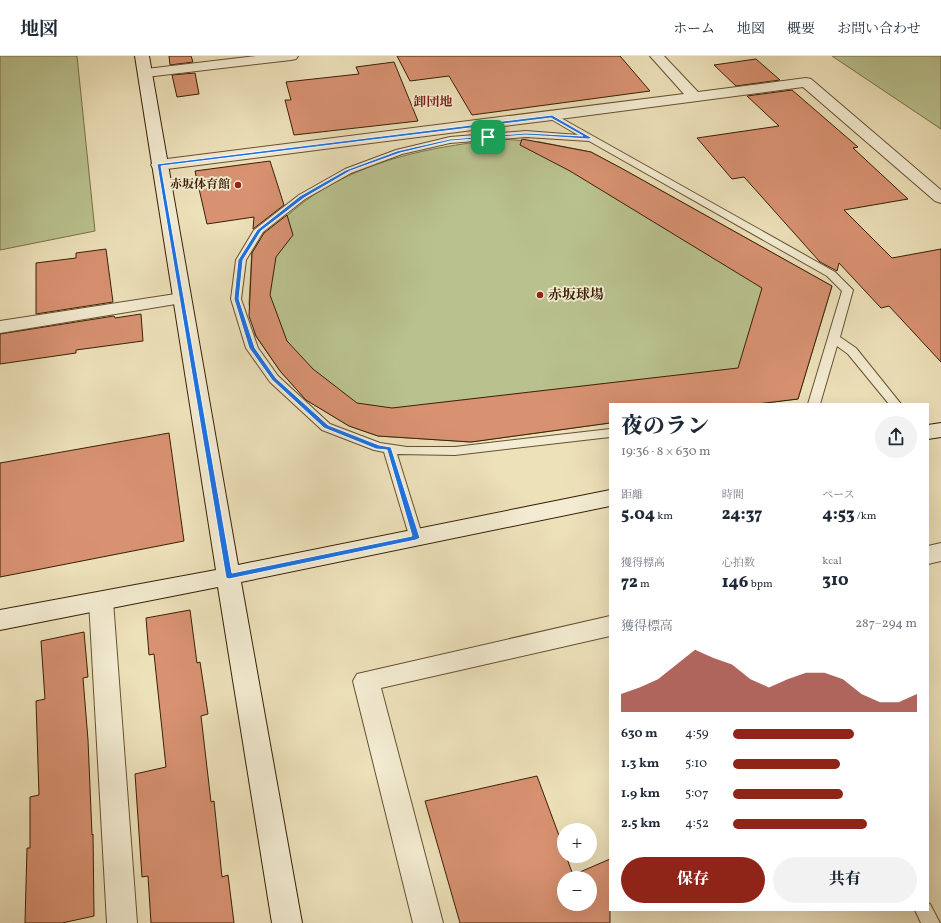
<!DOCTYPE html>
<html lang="ja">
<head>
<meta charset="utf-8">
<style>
	:root { --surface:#fff; --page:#f2f2f3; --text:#1f2937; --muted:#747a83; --line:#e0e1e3; --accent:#8f2418 }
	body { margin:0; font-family:Vollkorn,"Noto Serif JP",serif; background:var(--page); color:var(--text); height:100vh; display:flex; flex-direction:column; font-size:15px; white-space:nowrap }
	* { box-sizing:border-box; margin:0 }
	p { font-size:13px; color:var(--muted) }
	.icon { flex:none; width:22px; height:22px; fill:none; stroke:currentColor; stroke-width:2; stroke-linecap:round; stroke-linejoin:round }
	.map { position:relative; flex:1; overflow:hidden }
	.panel { position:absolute; left:609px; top:347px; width:320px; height:508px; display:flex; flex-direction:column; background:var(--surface); border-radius:0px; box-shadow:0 4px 16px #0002 }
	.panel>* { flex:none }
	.fabs { position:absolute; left:557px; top:767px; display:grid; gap:8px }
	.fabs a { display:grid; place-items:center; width:40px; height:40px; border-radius:50%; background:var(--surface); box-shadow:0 4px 16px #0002; font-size:20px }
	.pin { position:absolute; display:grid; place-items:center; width:34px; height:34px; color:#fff; margin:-17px; border-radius:8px; box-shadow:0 2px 6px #0006 }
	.round { display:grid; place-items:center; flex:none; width:42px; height:42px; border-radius:21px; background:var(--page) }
	.headline { display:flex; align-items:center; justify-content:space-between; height:68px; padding:0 12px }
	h1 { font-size:22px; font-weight:800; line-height:30px }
	.figures { display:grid; grid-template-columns:repeat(3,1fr); gap:6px; height:68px; padding:4px 12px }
	.figures div { display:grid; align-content:center }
	.figures b { font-size:17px; font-weight:800 }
	.figures small { font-size:11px; font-weight:400 }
	.figures p { font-size:11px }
	.chart { height:112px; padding:8px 12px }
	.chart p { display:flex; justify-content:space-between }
	.chart svg { width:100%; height:72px; margin-top:4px; fill:var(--accent); opacity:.7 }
	.cta { display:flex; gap:8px; margin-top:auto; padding:8px 12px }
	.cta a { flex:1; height:46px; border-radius:24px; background:var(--accent); color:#fff; font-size:16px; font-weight:800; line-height:46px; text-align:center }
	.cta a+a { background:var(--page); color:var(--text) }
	ul { padding:0 12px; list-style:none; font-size:13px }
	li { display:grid; grid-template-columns:64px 48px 1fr; align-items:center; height:30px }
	li i { height:10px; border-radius:5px; background:var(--accent) }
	header { display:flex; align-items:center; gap:24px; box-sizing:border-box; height:56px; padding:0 20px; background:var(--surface); border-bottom:1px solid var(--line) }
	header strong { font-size:19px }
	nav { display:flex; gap:22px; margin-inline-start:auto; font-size:14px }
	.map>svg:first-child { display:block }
	.green { fill:#b9c28f; stroke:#7a714a }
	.building { fill:#d89272; stroke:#3a2005; fill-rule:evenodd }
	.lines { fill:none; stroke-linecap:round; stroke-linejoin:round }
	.lane-casing { stroke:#675032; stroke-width:2 }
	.street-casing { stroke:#675032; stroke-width:2 }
	.secondary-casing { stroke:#3a2005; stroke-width:2 }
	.lane { fill:#f3ecd2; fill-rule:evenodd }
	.street { fill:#f3ecd2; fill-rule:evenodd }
	.secondary { fill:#f3ecd2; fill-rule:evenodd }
	.route { fill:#1a73e8; stroke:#fff; fill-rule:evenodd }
	.poi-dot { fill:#8f2418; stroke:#f3ecd2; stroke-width:1.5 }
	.labels { text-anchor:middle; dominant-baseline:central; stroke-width:3.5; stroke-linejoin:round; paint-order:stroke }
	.far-poi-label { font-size:12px; font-weight:bold; fill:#3a2005; stroke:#f3ecd2; text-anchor:end }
	.far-neighbourhood-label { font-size:13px; font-weight:bold; fill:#7a1f14; stroke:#f3ecd2 }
	.poi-label { font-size:14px; font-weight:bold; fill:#3a2005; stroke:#f3ecd2; text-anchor:start }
</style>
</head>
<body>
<header>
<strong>地図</strong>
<nav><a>ホーム</a><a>地図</a><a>概要</a><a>お問い合わせ</a></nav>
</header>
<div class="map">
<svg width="941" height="867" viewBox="0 0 941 867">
	<rect width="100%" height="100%" fill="#ede1ba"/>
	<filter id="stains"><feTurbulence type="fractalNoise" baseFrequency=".005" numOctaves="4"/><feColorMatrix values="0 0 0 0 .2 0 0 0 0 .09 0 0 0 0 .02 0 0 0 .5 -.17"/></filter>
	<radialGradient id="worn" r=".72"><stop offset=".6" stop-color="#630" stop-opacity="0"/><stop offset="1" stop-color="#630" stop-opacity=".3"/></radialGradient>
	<g class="green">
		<path d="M 0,0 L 77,0 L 95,175 L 0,194 Z"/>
		<path d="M 832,0 L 941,0 L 941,73 Z"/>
		<path d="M 502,83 L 540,86 L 591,96 L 621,112 L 832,230 L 798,343 L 757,348 L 610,348 L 610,367 L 471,386 L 378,380 L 349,370 L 306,344 L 280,315 L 255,279 L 249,248 L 252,192 C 275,171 298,147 325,132 C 380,100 439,90 502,83 Z"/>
	</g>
	<g class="building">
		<path d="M 169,0 L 191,0 L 193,6 L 170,9 Z"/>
		<path d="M 397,0 L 620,0 L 650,35 L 472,59 L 449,20 L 410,25 Z"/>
		<path d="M 756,3 L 780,24 L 736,30 L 714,9 Z"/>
		<path d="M 394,6 L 418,65 L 294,79 L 285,44 L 291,44 L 286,26 L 359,18 L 356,11 Z"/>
		<path d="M 195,17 L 199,38 L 177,41 L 172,19 Z"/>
		<path d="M 792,34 L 858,91 L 853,92 L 908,143 L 844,154 L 892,202 L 941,193 L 941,306 L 889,250 L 881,252 L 839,207 L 837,215 L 820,206 L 744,121 L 732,123 L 697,82 L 779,70 L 747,40 Z"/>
		<path d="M 522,83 L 591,96 L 621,112 L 832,230 L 798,343 L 757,348 L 610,348 L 610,367 L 471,386 L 378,380 L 349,370 L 306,344 L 280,315 L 256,280 L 249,260 L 252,197 L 264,177 L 287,159 L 293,179 L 276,201 L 270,239 L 287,285 L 313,313 L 357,347 L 392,352 L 738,312 L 762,232 L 570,115 L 520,89 Z"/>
		<path d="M 270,105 L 284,149 L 253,173 L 254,161 L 207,168 L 195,115 Z"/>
		<path d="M 106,193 L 113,246 L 36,258 L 36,207 L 76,202 L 76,197 Z"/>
		<path d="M 141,258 L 143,285 L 76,294 L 76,297 L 0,308 L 0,278 L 114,260 L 115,262 Z"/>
		<path d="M 169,377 L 184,485 L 0,521 L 0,407 Z"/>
		<path d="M 190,554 L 197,607 L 200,606 L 208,658 L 201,660 L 211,746 L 214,745 L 222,821 L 228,819 L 234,867 L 151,867 L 148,820 L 142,821 L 135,718 L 166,711 L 154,598 L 149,599 L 146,562 Z"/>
		<path d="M 84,576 L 88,621 L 83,622 L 88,684 L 92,779 L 93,778 L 94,860 L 62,867 L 25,867 L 27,792 L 30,792 L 30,741 L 39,739 L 36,645 L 45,643 L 41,585 Z"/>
		<path d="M 537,720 L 564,793 L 564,800 L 566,800 L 573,819 L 610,803 L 610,867 L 460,867 L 425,745 ZM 564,822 L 590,822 L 590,848 L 564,848 Z"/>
	</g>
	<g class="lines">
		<defs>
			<g id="lane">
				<path d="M 552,57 L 835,216 L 853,234 L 840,281 L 856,292 L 901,348 L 889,348 L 848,298 L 837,290 L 820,348 L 808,348 L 842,235 L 827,220 L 589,85 L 526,81 L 450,87 L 402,98 L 351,117 L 305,143 L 263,176 L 246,204 L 241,243 L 258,292 L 278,320 L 330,368 L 380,387 L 407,391 L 455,391 L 610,373 L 610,381 L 455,399 L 397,398 L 423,482 L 421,486 L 416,487 L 411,486 L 384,396 L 374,394 L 322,374 L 270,326 L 246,292 L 231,243 L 236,204 L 254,174 L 299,139 L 345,113 L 396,94 L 450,81 L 526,75 L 578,79 L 549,62 L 548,60 Z"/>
				<path d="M 928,847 L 930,848 L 940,867 L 921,867 L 915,854 L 928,854 Z"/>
			</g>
			<g id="street">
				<path d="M 256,0 L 298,0 L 296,3 L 291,4 L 146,21 L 141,20 L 139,17 L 141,14 L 146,13 Z"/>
				<path d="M 650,0 L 664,0 L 698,36 L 806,22 L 811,23 L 941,134 L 941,147 L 935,145 L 803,31 L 552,64 L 159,114 L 153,112 L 151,109 L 153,106 L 159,104 L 684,38 Z"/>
				<path d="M 182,237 L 188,238 L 191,242 L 188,246 L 0,277 L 0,265 Z"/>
				<path d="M 941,487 L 941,505 L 928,508 L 928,490 Z"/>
				<path d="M 101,536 L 110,538 L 113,545 L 137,867 L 107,867 L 89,545 L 92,538 Z"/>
				<path d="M 610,560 L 610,580 L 381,632 L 443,867 L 413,867 L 353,625 L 357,618 Z"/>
			</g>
			<g id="secondary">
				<path d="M 135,0 L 149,0 L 238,509 L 610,434 L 610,450 L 241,526 L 302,867 L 272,867 L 218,531 L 0,574 L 0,554 L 216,514 Z"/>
				<path d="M 941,367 L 941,381 L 928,383 L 928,369 Z"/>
			</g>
		</defs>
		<use href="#lane" class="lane-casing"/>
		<use href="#street" class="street-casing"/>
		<use href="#secondary" class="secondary-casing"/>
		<use href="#lane" class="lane"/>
		<use href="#street" class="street"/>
		<use href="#secondary" class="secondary"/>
	</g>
	<path class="route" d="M 552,59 L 592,82 L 589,83 L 526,79 L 450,85 L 400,97 L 350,115 L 304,142 L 261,175 L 243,204 L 239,243 L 255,292 L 276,322 L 328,369 L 379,389 L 391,391 L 420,482 L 416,484 L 229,523 L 226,522 L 157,108 ZM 551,62 L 583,80 L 526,77 L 450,83 L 397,95 L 346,114 L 300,140 L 257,174 L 238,204 L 234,243 L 249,292 L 272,324 L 324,372 L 376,393 L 387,394 L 412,480 L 232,517 L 161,110 Z"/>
	<g class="poi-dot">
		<circle cx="238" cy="129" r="4"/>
		<circle cx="540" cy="239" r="4"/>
	</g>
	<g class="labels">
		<g class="far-poi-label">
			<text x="230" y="129">赤坂体育館</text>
		</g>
		<g class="far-neighbourhood-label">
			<text x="433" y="47">卸団地</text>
		</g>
		<g class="poi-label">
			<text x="548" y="239">赤坂球場</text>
		</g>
	</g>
	<rect width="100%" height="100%" filter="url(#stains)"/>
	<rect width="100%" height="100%" fill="url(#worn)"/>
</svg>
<div class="fabs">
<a>+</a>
<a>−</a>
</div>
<div class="pin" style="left:488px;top:81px;background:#1e9e55"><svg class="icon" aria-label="arrive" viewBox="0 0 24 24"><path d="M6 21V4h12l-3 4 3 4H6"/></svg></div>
<section class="panel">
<div class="headline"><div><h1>夜のラン</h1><p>19:36 · 8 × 630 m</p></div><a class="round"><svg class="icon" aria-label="share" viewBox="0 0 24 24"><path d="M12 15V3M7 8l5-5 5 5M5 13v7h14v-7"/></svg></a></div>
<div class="figures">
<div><p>距離</p><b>5.04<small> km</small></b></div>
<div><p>時間</p><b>24:37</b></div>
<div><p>ペース</p><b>4:53<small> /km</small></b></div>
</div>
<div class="figures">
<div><p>獲得標高</p><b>72<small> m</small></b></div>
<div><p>心拍数</p><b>146<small> bpm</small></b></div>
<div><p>kcal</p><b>310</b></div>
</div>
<div class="chart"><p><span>獲得標高</span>287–294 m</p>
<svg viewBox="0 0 160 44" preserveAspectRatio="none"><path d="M0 44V33L10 29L20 24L30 15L40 6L50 11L60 15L70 24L80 29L90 24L100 20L110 20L120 24L130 33L140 38L150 38L160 33V44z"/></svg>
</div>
<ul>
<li><b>630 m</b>4:59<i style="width:66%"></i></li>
<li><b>1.3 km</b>5:10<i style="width:58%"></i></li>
<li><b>1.9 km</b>5:07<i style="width:60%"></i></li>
<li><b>2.5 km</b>4:52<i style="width:73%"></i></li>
</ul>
<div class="cta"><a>保存</a><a>共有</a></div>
</section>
</div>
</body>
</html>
